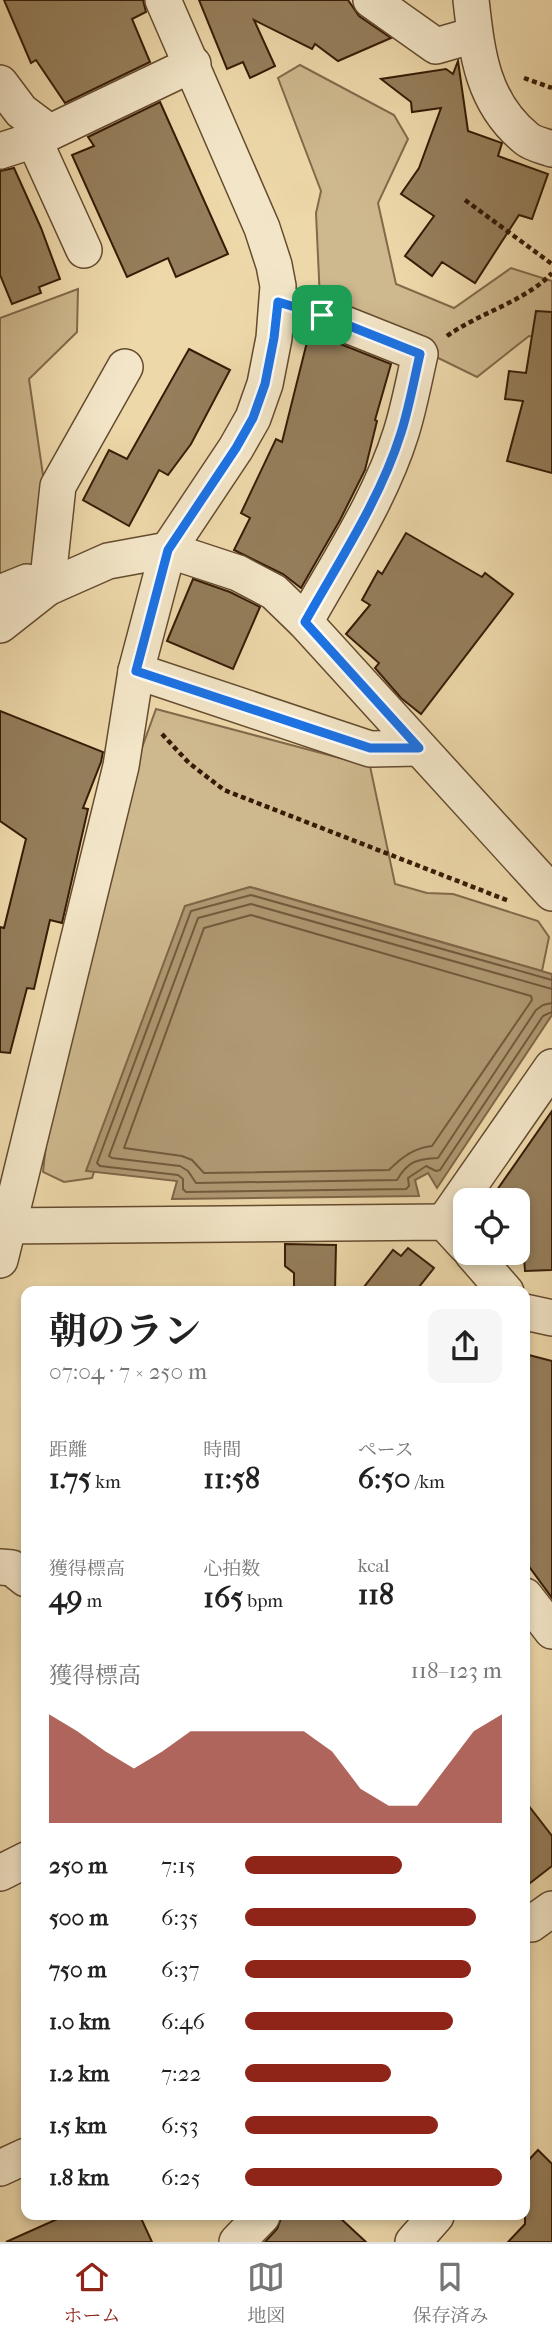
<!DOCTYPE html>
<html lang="ja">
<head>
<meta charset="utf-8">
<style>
	:root { --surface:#fff; --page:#f6f6f6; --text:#222; --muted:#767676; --line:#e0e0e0; --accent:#8f2418 }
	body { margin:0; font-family:"IM FELL French Canon","Noto Serif JP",serif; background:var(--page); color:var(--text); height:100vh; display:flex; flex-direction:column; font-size:26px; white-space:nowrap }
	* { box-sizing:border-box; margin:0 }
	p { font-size:23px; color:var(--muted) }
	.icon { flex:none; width:38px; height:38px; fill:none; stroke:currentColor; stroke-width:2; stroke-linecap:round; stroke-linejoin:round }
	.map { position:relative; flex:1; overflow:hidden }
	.sheet { position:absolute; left:21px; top:1286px; width:509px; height:934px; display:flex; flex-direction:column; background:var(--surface); border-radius:14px; box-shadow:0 4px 10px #0003 }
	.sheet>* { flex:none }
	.controls { position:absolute; left:453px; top:1188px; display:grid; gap:14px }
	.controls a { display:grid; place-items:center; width:77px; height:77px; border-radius:14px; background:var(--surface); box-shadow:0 4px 10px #0003; font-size:35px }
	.pin { position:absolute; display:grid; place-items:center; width:60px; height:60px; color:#fff; margin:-30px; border-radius:14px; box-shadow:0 4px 10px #0006 }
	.round { display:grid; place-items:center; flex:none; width:74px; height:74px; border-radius:14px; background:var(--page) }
	.summary { display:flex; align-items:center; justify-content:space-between; height:119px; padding:0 28px }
	h1 { font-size:38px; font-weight:700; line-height:52px }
	.figures { display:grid; grid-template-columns:repeat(3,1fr); gap:10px; height:119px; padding:7px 28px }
	.figures div { display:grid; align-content:center }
	.figures b { font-size:30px; font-weight:700 }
	.figures small { font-size:19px; font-weight:400 }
	.figures p { font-size:19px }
	.chart { height:196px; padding:14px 28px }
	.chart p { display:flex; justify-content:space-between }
	.chart svg { width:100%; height:126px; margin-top:7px; fill:var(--accent); opacity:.7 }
	ul { padding:0 28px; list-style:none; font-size:23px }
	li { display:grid; grid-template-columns:112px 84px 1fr; align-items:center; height:52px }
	li i { height:18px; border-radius:9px; background:var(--accent) }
	.menu { display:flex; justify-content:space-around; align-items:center; height:98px; border-top:2px solid var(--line); background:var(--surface); font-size:19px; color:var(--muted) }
	.menu a { display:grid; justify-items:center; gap:4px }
	.menu .selected { color:var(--accent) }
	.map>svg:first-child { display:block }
	.green { fill:#ceb88e; stroke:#826a4a; stroke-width:2 }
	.water { fill:#af9872; stroke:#7f6647; stroke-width:2 }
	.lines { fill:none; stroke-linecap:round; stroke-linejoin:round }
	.shore { stroke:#725a3c; stroke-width:2 }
	.building { fill:#957e5b; stroke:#361c06; stroke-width:2 }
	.minor-casing { stroke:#644b2f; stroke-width:38 }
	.path { stroke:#361c06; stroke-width:4.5; stroke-dasharray:5 3.5; stroke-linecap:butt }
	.minor { stroke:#f3e6c8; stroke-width:35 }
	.route-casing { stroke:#fff; stroke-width:14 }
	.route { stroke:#1a73e8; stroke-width:9 }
</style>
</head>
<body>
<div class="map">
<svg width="552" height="2242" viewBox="0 0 552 2242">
	<rect width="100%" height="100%" fill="#edd8aa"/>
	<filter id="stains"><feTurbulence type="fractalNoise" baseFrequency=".00286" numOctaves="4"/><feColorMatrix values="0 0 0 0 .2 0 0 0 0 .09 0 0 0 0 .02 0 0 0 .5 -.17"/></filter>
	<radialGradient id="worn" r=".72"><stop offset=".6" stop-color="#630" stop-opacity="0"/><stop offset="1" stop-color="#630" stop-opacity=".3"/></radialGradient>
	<g class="green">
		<path d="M 300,65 L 394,115 L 408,139 L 378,203 L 396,284 L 454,308 L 511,268 L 552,281 L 552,339 L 529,336 L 477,377 L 320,300 L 316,213 L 321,191 L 278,78 Z"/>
		<path d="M 78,289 L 77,332 L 29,379 L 43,475 L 39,570 L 0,600 L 0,318 Z"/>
		<path d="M 156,709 L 370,766 L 395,884 L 427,893 L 453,894 L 538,921 L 549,937 L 542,971 L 250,887 L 185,906 L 92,1178 L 64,1182 L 43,1172 L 50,1110 L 123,800 Z"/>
	</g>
	<path class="water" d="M 250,887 L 552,974 L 552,1015 L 437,1188 L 428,1173 L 415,1180 L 419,1196 L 172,1199 L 177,1181 L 86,1171 L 185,906 Z"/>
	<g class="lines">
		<g class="shore">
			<path d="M 251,915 L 531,996 L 532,1000 L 432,1146 C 414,1148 402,1157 389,1170 L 204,1173 L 192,1160 L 182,1156 L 124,1148 L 204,928 Z"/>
			<path d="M 552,980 L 251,895 L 191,911 L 97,1163 L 100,1166 L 178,1175 L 183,1179 L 183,1189 L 186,1192 L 406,1189 L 409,1186 L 408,1178 L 426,1166 L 436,1171 L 440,1170 L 543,1016 L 552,1012"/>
			<path d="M 552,989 L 251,904 L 198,918 L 109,1156 L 112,1158 L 180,1166 L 188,1171 L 196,1183 L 397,1180 C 408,1161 417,1159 438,1158 L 536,1010 L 543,1005 L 552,1003"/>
		</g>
	</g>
	<g class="building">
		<path d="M 4,0 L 143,0 L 146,12 L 132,19 L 150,62 L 65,103 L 36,60 L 31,63 Z"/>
		<path d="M 199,0 L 348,0 L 359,16 L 391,38 L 338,61 L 315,44 L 312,49 L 254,20 L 275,66 L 250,78 L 243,62 L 227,69 Z"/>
		<path d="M 458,61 L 468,131 L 502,143 L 498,156 L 548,174 L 532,219 L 519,215 L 475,283 L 442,262 L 432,276 L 405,256 L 434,216 L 401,194 L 419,168 L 441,108 L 412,112 L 411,102 L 381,79 L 446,69 L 453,74 Z"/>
		<path d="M 160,102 L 228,254 L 176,277 L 168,258 L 127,277 L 72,155 L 94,146 L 88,137 Z"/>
		<path d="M 14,168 L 41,228 L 60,279 L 39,287 L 41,293 L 12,304 L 0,275 L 0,171 Z"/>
		<path d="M 536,311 L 552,312 L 552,473 L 507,461 L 523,401 L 505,399 L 509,371 L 526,373 Z"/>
		<path d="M 320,336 L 391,364 L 375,420 L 377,421 L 365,470 L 340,520 L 301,588 L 283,574 L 234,550 L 250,518 L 241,513 L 276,439 L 282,442 L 308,338 L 319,341 Z"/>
		<path d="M 189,349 L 230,370 L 191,444 L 168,475 L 159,470 L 129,526 L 83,500 L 109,450 L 127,459 Z"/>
		<path d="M 406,533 L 482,577 L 485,573 L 513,594 L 421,714 L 401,698 L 375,668 L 379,663 L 346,634 L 370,605 L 362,600 L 378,571 L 382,574 Z"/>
		<path d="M 193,579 L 230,592 L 260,607 L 233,669 L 167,641 Z"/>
		<path d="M 0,711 L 103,752 L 101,762 L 83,808 L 88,809 L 62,923 L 50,920 L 34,989 L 27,988 L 10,1053 L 0,1052 L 0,927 L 4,928 L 26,839 L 0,821 Z"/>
		<path d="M 552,1111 L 552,1270 L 525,1271 L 524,1258 L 518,1258 L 518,1200 L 490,1200 Z"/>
		<path d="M 285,1244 L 336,1245 L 335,1292 L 294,1292 L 294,1273 L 285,1266 Z"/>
		<path d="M 408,1248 L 434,1268 L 415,1292 L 360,1292 L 393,1250 L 401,1256 Z"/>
		<path d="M 525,1354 L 552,1361 L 552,1598 L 525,1561 Z"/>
		<path d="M 525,1801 L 552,1836 L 552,1866 L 525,1887 Z"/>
		<path d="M 538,2150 L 552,2164 L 552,2242 L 508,2242 L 525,2224 L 525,2164 Z"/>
		<path d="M 64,2216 L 140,2216 L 152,2242 L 6,2242 Z"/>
		<path d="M 282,2216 L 338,2216 L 366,2242 L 265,2242 L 277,2229 Z"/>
	</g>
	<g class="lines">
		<defs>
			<g id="minor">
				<path d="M 371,0 L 436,46 L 474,35"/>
				<path d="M 471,0 C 477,53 482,103 527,139 C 533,144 544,146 552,149"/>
				<path d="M 0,83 L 21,111 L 49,132"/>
				<path d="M 34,140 L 84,250"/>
				<path d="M 0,151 L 34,140 L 193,64"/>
				<path d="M 278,302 L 322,315 L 420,354 C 414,380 409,408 401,433 C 380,500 339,561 305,622"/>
				<path d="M 0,593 L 27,582 L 47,588 L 58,486 L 125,367"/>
				<path d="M 0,625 L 47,588 L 108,561 L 168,550 L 238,573 L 274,592 L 305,622 L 552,893"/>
				<path d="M 136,671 L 370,749 L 419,748"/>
				<path d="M 444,1222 L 552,1067"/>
				<path d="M 0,1226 L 444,1222 L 466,1246"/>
				<path d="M 472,1253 L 506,1292"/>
				<path d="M 0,1260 L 121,766 L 136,671 L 168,550 L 236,448 L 253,418 L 265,384 L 274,338 L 278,286 L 274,265 L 262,228 L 163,0"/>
				<path d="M 525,1312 L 552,1318"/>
				<path d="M 0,1567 L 12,1568 L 26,1579"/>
				<path d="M 525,1596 L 552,1631"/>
				<path d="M 0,1873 L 26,1860"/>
				<path d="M 525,1924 L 531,1924 L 552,1909"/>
				<path d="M 0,2168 L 26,2156"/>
				<path d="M 237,2242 L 262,2216"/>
				<path d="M 413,2242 L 436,2216"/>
			</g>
		</defs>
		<use href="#minor" class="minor-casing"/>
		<g class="path">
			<path d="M 524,78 L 552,88"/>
			<path d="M 465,200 L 552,264"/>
			<path d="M 447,336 C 479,313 526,301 552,273"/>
			<path d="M 162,734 L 189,763 L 224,790 L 509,901"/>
		</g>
		<use href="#minor" class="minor"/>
	</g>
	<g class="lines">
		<defs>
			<path id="route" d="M 278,302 L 322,315 L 420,354 C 414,380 409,408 401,433 C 380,500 339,561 305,622 L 419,748 L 370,748 L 136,671 L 168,550 L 236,448 L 253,418 L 265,384 L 274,338 Z"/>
		</defs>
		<use href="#route" class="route-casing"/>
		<use href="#route" class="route"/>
	</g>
	<rect width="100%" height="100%" filter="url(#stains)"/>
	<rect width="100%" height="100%" fill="url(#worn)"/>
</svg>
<div class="controls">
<a><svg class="icon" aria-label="locate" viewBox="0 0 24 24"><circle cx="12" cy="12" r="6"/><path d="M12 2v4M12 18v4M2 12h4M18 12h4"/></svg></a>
</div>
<div class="pin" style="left:322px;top:315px;background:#1e9e55"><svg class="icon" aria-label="arrive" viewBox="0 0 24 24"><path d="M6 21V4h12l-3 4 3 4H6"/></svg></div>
<section class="sheet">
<div class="summary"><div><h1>朝のラン</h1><p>07:04 · 7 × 250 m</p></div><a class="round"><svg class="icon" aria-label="share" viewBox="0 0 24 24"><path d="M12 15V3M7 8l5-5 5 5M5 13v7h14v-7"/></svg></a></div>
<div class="figures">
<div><p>距離</p><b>1.75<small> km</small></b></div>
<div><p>時間</p><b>11:58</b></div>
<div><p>ペース</p><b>6:50<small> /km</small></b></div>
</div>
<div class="figures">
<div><p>獲得標高</p><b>49<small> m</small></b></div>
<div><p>心拍数</p><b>165<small> bpm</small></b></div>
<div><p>kcal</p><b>118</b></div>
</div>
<div class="chart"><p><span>獲得標高</span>118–123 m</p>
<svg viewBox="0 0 160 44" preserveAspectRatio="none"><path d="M0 44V6L10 12L20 19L30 25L40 19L50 12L60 12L70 12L80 12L90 12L100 19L110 32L120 38L130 38L140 25L150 12L160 6V44z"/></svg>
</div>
<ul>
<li><b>250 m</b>7:15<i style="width:61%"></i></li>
<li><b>500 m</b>6:35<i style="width:90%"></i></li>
<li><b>750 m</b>6:37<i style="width:88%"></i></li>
<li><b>1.0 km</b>6:46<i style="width:81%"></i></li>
<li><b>1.2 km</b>7:22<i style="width:57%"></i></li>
<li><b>1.5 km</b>6:53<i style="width:75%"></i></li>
<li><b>1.8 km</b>6:25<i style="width:100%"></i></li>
</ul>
</section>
</div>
<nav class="menu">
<a class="selected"><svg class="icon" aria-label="home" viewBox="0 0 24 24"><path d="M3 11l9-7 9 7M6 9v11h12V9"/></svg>ホーム</a>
<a><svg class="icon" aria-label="map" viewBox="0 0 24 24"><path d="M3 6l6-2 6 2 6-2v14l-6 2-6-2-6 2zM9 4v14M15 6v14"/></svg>地図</a>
<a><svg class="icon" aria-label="saved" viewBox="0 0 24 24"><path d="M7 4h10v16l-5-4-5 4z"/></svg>保存済み</a>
</nav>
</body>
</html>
